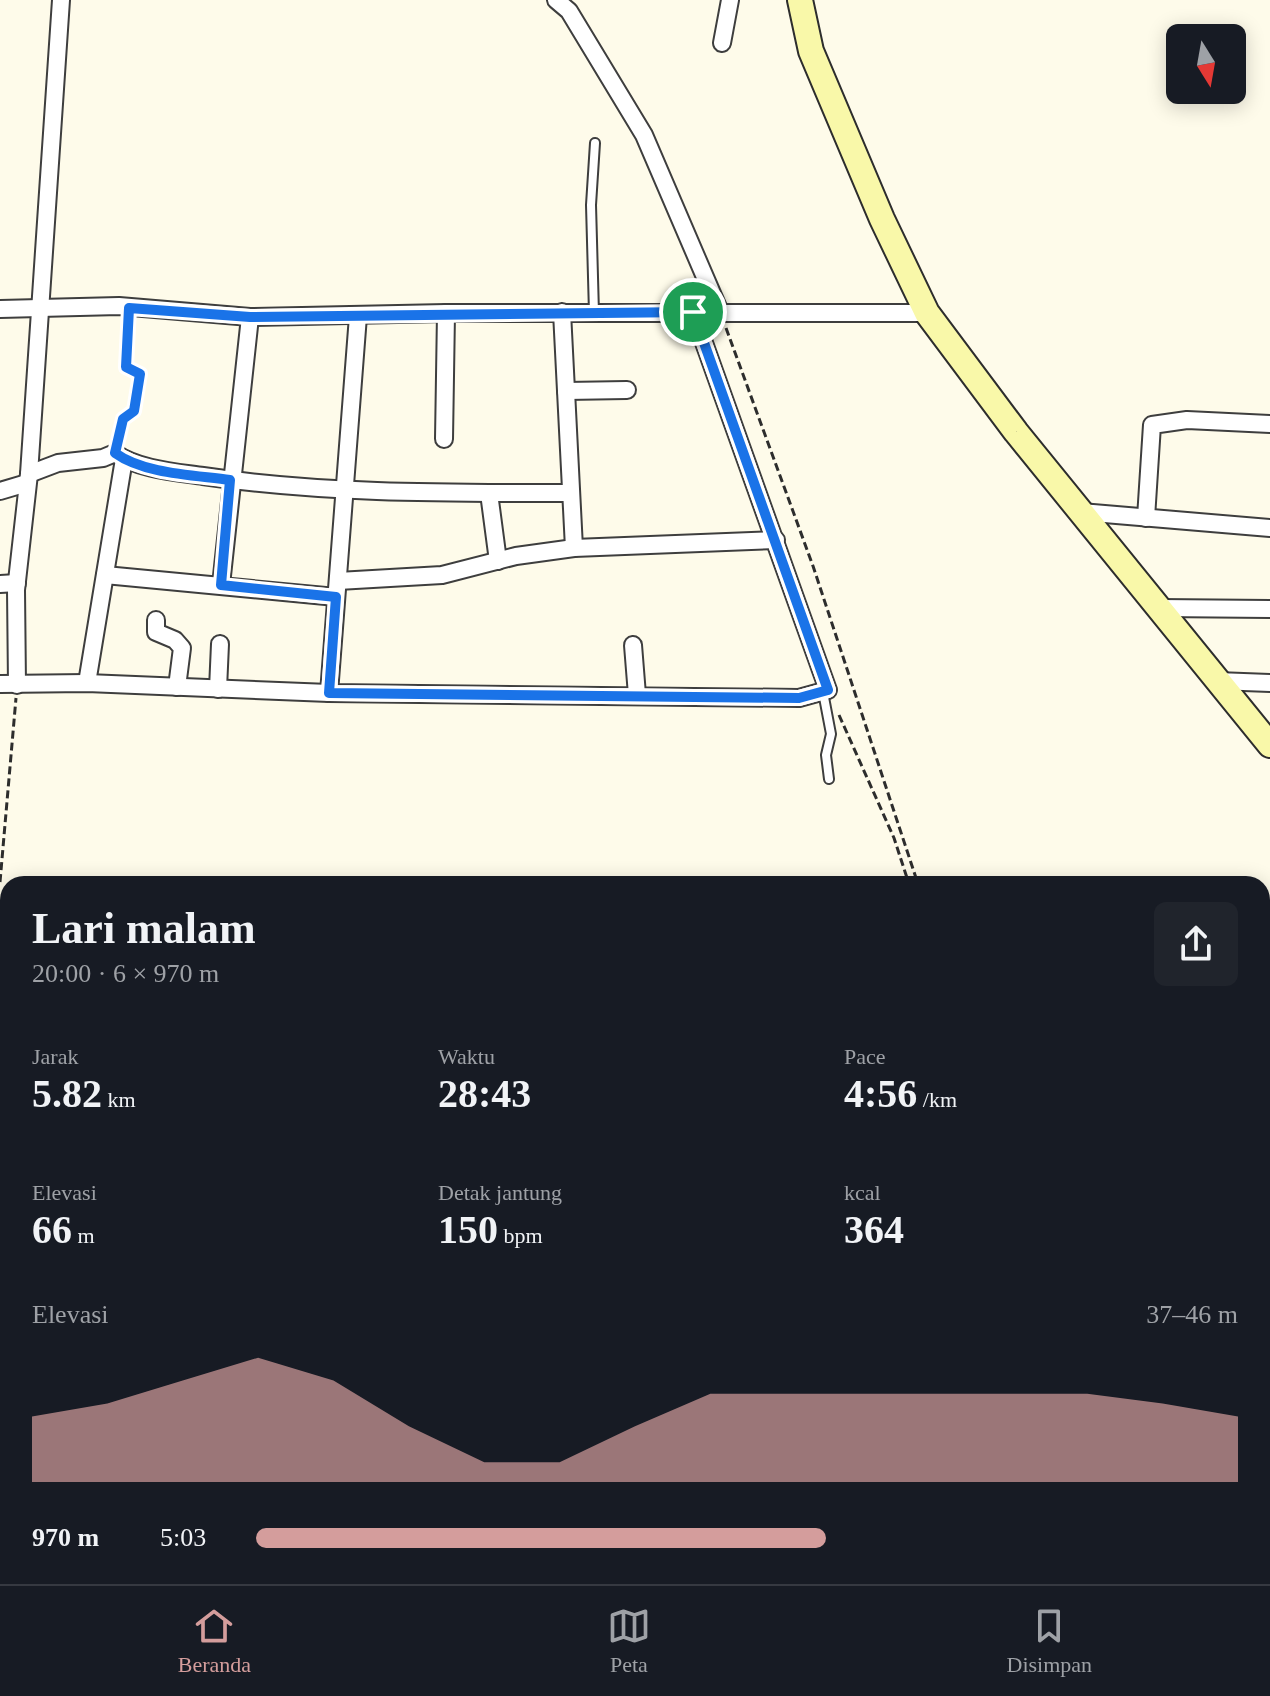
<!DOCTYPE html>
<html lang="id">
<head>
<meta charset="utf-8">
<style>
	:root { --surface:#171b24; --page:#20242c; --text:#f1f3f6; --muted:#9ea1a6; --line:#363941; --accent:#d49d9c }
	body { margin:0; font-family:"Times New Roman",serif; background:var(--page); color:var(--text); height:100vh; display:flex; flex-direction:column; font-size:30px; white-space:nowrap }
	* { box-sizing:border-box; margin:0 }
	p { font-size:26px; color:var(--muted) }
	.icon { flex:none; width:44px; height:44px; fill:none; stroke:currentColor; stroke-width:2; stroke-linecap:round; stroke-linejoin:round }
	.map { position:relative; flex:1; overflow:hidden }
	.sheet { position:absolute; left:0px; top:876px; width:1270px; height:708px; display:flex; flex-direction:column; background:var(--surface); border-radius:24px 24px 0 0; box-shadow:0 4px 20px #0003 }
	.sheet>* { flex:none }
	.needle { width:52px; rotate:169deg }
	.fabs { position:absolute; left:1166px; top:24px; display:grid; gap:16px }
	.fabs a { display:grid; place-items:center; width:80px; height:80px; border-radius:12px; background:var(--surface); box-shadow:0 4px 20px #0003; font-size:40px }
	.pin { position:absolute; display:grid; place-items:center; width:68px; height:68px; color:#fff; margin:-34px; border:4px solid #fff; border-radius:50%; box-shadow:0 2px 8px #0007 }
	.round { display:grid; place-items:center; flex:none; width:84px; height:84px; border-radius:12px; background:var(--page) }
	.summary { display:flex; align-items:center; justify-content:space-between; height:136px; padding:0 32px }
	h1 { font-size:44px; font-weight:700; line-height:60px }
	.metrics { display:grid; grid-template-columns:repeat(3,1fr); gap:12px; height:136px; padding:8px 32px }
	.metrics div { display:grid; align-content:center }
	.metrics b { font-size:40px; font-weight:700 }
	.metrics small { font-size:22px; font-weight:400 }
	.metrics p { font-size:22px }
	.chart { height:224px; padding:16px 32px }
	.chart p { display:flex; justify-content:space-between }
	.chart svg { width:100%; height:144px; margin-top:8px; fill:var(--accent); opacity:.7 }
	ul { padding:0 32px; list-style:none; font-size:26px }
	li { display:grid; grid-template-columns:128px 96px 1fr; align-items:center; height:60px }
	li i { height:20px; border-radius:10px; background:var(--accent) }
	.tab-bar { display:flex; justify-content:space-around; align-items:center; height:112px; border-top:2px solid var(--line); background:var(--surface); font-size:22px; color:var(--muted) }
	.tab-bar a { display:grid; justify-items:center; gap:4px }
	.tab-bar .on { color:var(--accent) }
	.map>svg:first-child { display:block }
	.lines { fill:none; stroke-linecap:round; stroke-linejoin:round }
	.lane-casing { stroke:#3e3e3e; stroke-width:12 }
	.street-casing { stroke:#3e3e3e; stroke-width:20 }
	.secondary-casing { stroke:#2d2d2d; stroke-width:28 }
	.highway-casing { stroke:#1c1c1c; stroke-width:34 }
	.path { stroke:#2d2d2d; stroke-width:3; stroke-dasharray:8 4; stroke-linecap:butt }
	.lane { stroke:#fff; stroke-width:8 }
	.street { stroke:#fff; stroke-width:16 }
	.secondary { stroke:#f9f8a9; stroke-width:24 }
	.highway { stroke:#eaaa5c; stroke-width:30 }
	.route-casing { stroke:#fff; stroke-width:16 }
	.route { stroke:#1a73e8; stroke-width:10 }
</style>
</head>
<body>
<div class="map">
<svg width="1270" height="1584" viewBox="0 0 1270 1584">
	<rect width="100%" height="100%" fill="#fefbea"/>
	<g class="lines">
		<defs>
			<g id="lane">
				<path d="M 594,313 L 591,205 L 595,143"/>
				<path d="M 823,692 L 831,734 L 826,755 L 829,779"/>
			</g>
			<g id="street">
				<path d="M 556,0 L 569,11 L 644,135 L 720,312"/>
				<path d="M 722,43 L 730,0"/>
				<path d="M 0,309 L 119,306 L 250,317 L 446,313 L 927,313"/>
				<path d="M 562,312 L 574,548"/>
				<path d="M 566,391 L 627,390"/>
				<path d="M 444,439 L 446,313"/>
				<path d="M 29,474 L 58,463 L 103,458 L 115,453 C 137,469 175,472 203,476 C 324,494 448,493 571,493"/>
				<path d="M 0,491 L 27,483"/>
				<path d="M 489,493 L 498,561"/>
				<path d="M 1081,512 L 1270,528"/>
				<path d="M 1146,518 L 1152,425 L 1187,420 L 1270,424"/>
				<path d="M 105,575 L 336,597"/>
				<path d="M 338,581 L 442,575 L 516,556 L 574,548 L 776,540"/>
				<path d="M 0,584 L 17,583"/>
				<path d="M 221,585 L 250,317"/>
				<path d="M 1159,608 L 1270,609"/>
				<path d="M 156,620 L 156,632 L 175,640 L 182,648 L 177,687"/>
				<path d="M 633,645 L 637,695"/>
				<path d="M 1217,681 L 1270,683"/>
				<path d="M 87,683 L 124,459"/>
				<path d="M 0,684 L 87,683 L 329,693 L 799,698 L 828,690 L 693,312"/>
				<path d="M 17,685 L 16,590 L 29,474 L 61,0"/>
				<path d="M 218,689 L 220,644"/>
				<path d="M 329,693 L 358,316"/>
			</g>
			<path id="secondary" d="M 800,0 L 811,51 L 882,219 L 927,313 L 1016,432 L 1270,745"/>
			<g id="highway">
				<path d="M 0,1414 L 8,1426"/>
				<path d="M 0,1444 L 8,1457"/>
				<path d="M 86,1576 L 92,1584"/>
				<path d="M 112,1576 L 117,1584"/>
			</g>
		</defs>
		<use href="#lane" class="lane-casing"/>
		<use href="#street" class="street-casing"/>
		<use href="#secondary" class="secondary-casing"/>
		<use href="#highway" class="highway-casing"/>
		<g class="path">
			<path d="M 726,328 L 813,566 L 918,884"/>
			<path d="M 119,437 L 123,419 L 134,411 L 140,374 L 126,367 L 128,320"/>
			<path d="M 839,715 L 894,838 L 909,884"/>
			<path d="M 0,882 L 16,698"/>
			<path d="M 737,1584 L 739,1576"/>
		</g>
		<use href="#lane" class="lane"/>
		<use href="#street" class="street"/>
		<use href="#secondary" class="secondary"/>
		<use href="#highway" class="highway"/>
	</g>
	<g class="lines">
		<defs>
			<path id="route" d="M 129,308 L 250,317 L 693,312 L 828,690 L 799,698 L 329,693 L 336,597 L 221,585 L 230,480 C 194,475 144,474 115,453 L 123,419 L 134,411 L 140,374 L 126,367 Z"/>
		</defs>
		<use href="#route" class="route-casing"/>
		<use href="#route" class="route"/>
	</g>
</svg>
<div class="fabs">
<a><svg class="needle" viewBox="-14 -14 28 28"><path d="M0-13l5 13h-10z" fill="#e53935"/><path d="M0 13l5-13h-10z" fill="#9ea1a6"/></svg></a>
</div>
<div class="pin" style="left:693px;top:312px;background:#1e9e55"><svg class="icon" aria-label="arrive" viewBox="0 0 24 24"><path d="M6 21V4h12l-3 4 3 4H6"/></svg></div>
<section class="sheet">
<div class="summary"><div><h1>Lari malam</h1><p>20:00 · 6 × 970 m</p></div><a class="round"><svg class="icon" aria-label="share" viewBox="0 0 24 24"><path d="M12 15V3M7 8l5-5 5 5M5 13v7h14v-7"/></svg></a></div>
<div class="metrics">
<div><p>Jarak</p><b>5.82<small> km</small></b></div>
<div><p>Waktu</p><b>28:43</b></div>
<div><p>Pace</p><b>4:56<small> /km</small></b></div>
</div>
<div class="metrics">
<div><p>Elevasi</p><b>66<small> m</small></b></div>
<div><p>Detak jantung</p><b>150<small> bpm</small></b></div>
<div><p>kcal</p><b>364</b></div>
</div>
<div class="chart"><p><span>Elevasi</span>37–46 m</p>
<svg viewBox="0 0 160 44" preserveAspectRatio="none"><path d="M0 44V24L10 20L20 13L30 6L40 13L50 27L60 38L70 38L80 27L90 17L100 17L110 17L120 17L130 17L140 17L150 20L160 24V44z"/></svg>
</div>
<ul>
<li><b>970 m</b>5:03<i style="width:58%"></i></li>
</ul>
</section>
</div>
<nav class="tab-bar">
<a class="on"><svg class="icon" aria-label="home" viewBox="0 0 24 24"><path d="M3 11l9-7 9 7M6 9v11h12V9"/></svg>Beranda</a>
<a><svg class="icon" aria-label="map" viewBox="0 0 24 24"><path d="M3 6l6-2 6 2 6-2v14l-6 2-6-2-6 2zM9 4v14M15 6v14"/></svg>Peta</a>
<a><svg class="icon" aria-label="saved" viewBox="0 0 24 24"><path d="M7 4h10v16l-5-4-5 4z"/></svg>Disimpan</a>
</nav>
</body>
</html>
